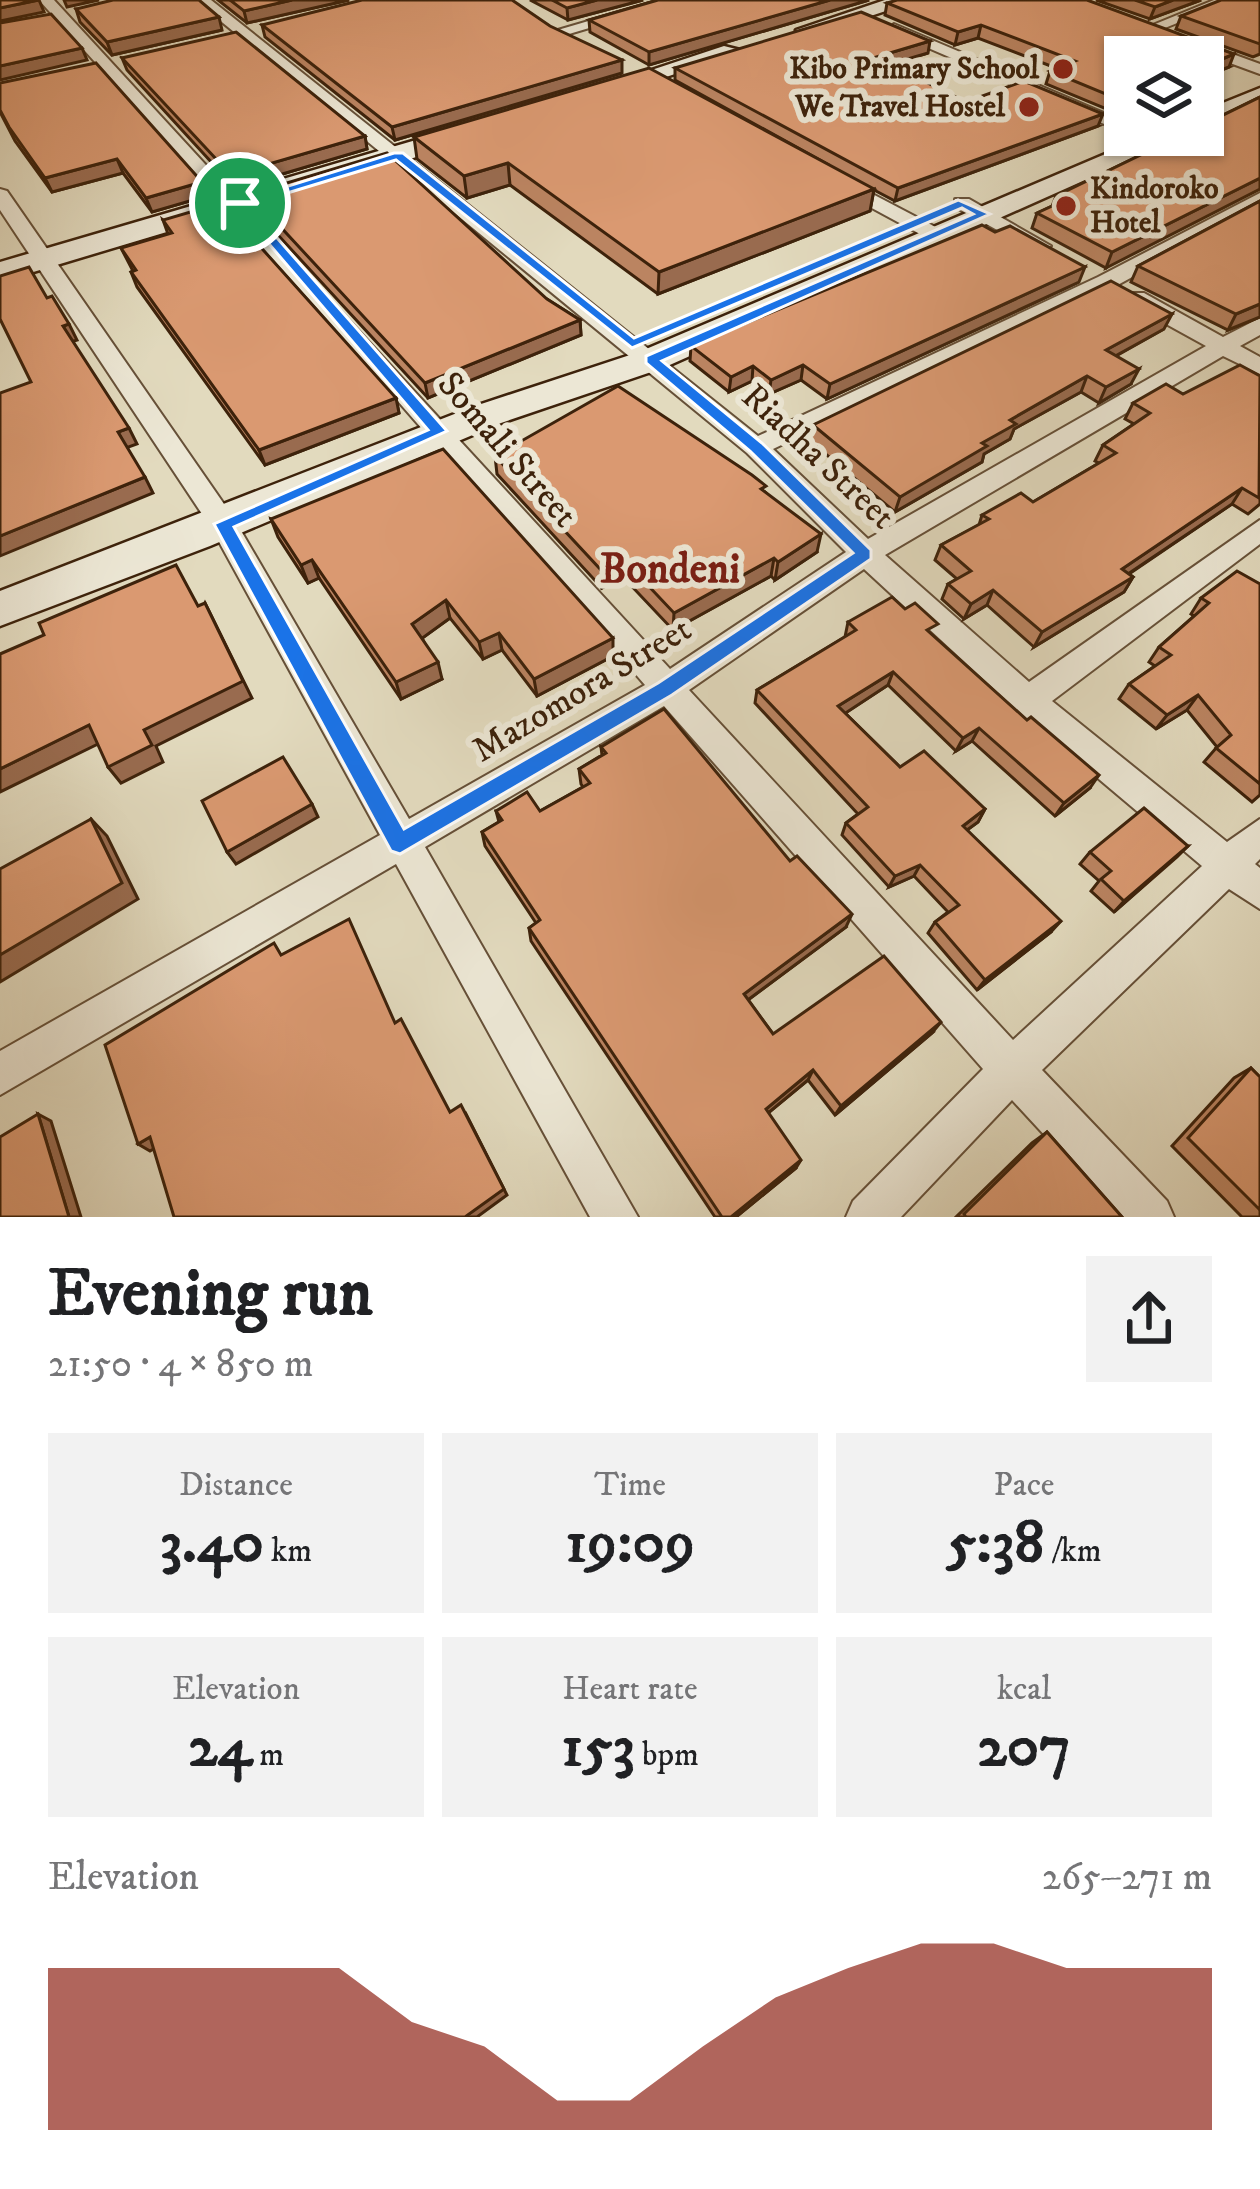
<!DOCTYPE html>
<html lang="en">
<head>
<meta charset="utf-8">
<style>
	:root { --surface:#fff; --page:#f2f2f2; --text:#202124; --muted:#757577; --accent:#8f2418 }
	body { margin:0; font-family:"IM FELL DW Pica",serif; background:var(--page); color:var(--text); height:100vh; display:flex; flex-direction:column; font-size:45px; white-space:nowrap }
	* { box-sizing:border-box; margin:0 }
	p { font-size:39px; color:var(--muted) }
	.icon { flex:none; width:66px; height:66px; fill:none; stroke:currentColor; stroke-width:2; stroke-linecap:round; stroke-linejoin:round }
	.map { position:relative; height:1217px; overflow:hidden }
	.drawer { display:flex; flex-direction:column; background:var(--surface); flex:1 }
	.drawer>* { flex:none }
	.fabs { position:absolute; left:1104px; top:36px; display:grid; gap:24px }
	.fabs a { display:grid; place-items:center; width:120px; height:120px; border-radius:0px; background:var(--surface); box-shadow:0 3px 9px #0004; font-size:60px }
	.pin { position:absolute; display:grid; place-items:center; width:102px; height:102px; color:#fff; margin:-51px; border:6px solid #fff; border-radius:50%; box-shadow:0 3px 12px #0007 }
	.round { display:grid; place-items:center; flex:none; width:126px; height:126px; border-radius:0px; background:var(--page) }
	.summary { display:flex; align-items:center; justify-content:space-between; height:204px; padding:0 48px }
	h1 { font-size:66px; font-weight:700; line-height:90px }
	.figures { display:grid; grid-template-columns:repeat(3,1fr); gap:18px; height:204px; padding:12px 48px }
	.figures div { display:grid; align-content:center; border-radius:0px; background:var(--page); text-align:center }
	.figures b { font-size:60px; font-weight:700 }
	.figures small { font-size:33px; font-weight:400 }
	.figures p { font-size:33px }
	.chart { height:336px; padding:24px 48px }
	.chart p { display:flex; justify-content:space-between }
	.chart svg { width:100%; height:216px; margin-top:12px; fill:var(--accent); opacity:.7 }
	.map>svg:first-child { display:block }
	.lines { fill:none; stroke-linecap:round; stroke-linejoin:round }
	.street-casing { stroke:#665038; stroke-width:4 }
	.secondary-casing { stroke:#3d220b; stroke-width:5 }
	.street { fill:#ece7d5; fill-rule:evenodd }
	.secondary { fill:#ece7d5; fill-rule:evenodd }
	.wall { fill:#bb8461; stroke:#3d220b; stroke-width:3 }
	.shaded-wall { fill:#996b4f; stroke:#3d220b; stroke-width:3 }
	.building { fill:#da9971; stroke:#3d220b; stroke-width:3 }
	.route { fill:#1a73e8; stroke:#fff; stroke-width:3; fill-rule:evenodd }
	.poi-dot { fill:#8f2418; stroke:#ece7d5; stroke-width:4.5 }
	.labels { text-anchor:middle; dominant-baseline:central; stroke-width:12; stroke-linejoin:round; paint-order:stroke }
	.far-poi-label { font-size:30px; font-weight:bold; fill:#3d220b; stroke:#ece7d5; text-anchor:end }
	.street-label { font-size:36px; fill:#3d220b; stroke:#ece7d5 }
	.quarter-label { font-size:42px; font-weight:bold; fill:#7a1f14; stroke:#ece7d5 }
</style>
</head>
<body>
<div class="map">
<svg width="1260" height="1217" viewBox="0 0 1260 1217">
	<rect width="100%" height="100%" fill="#e2dabe"/>
	<filter id="stains"><feTurbulence type="fractalNoise" baseFrequency=".00167" numOctaves="4"/><feColorMatrix values="0 0 0 0 .2 0 0 0 0 .09 0 0 0 0 .02 0 0 0 .5 -.17"/></filter>
	<radialGradient id="worn" r=".72"><stop offset=".6" stop-color="#630" stop-opacity="0"/><stop offset="1" stop-color="#630" stop-opacity=".3"/></radialGradient>
	<g class="lines">
		<defs>
			<g id="street">
				<path d="M 39,0 L 54,0 L 670,669 L 846,552 L 747,453 L 195,0 L 211,0 L 758,436 L 1098,277 L 1260,193 L 1260,207 L 1114,287 L 773,449 L 868,539 L 1206,346 L 1128,303 L 1128,293 L 1144,293 L 1223,337 L 1260,318 L 1260,335 L 1240,346 L 1260,357 L 1260,374 L 1223,356 L 885,555 L 1029,682 L 1260,520 L 1260,544 L 1052,701 L 1227,842 L 1260,819 L 1260,859 L 1255,864 L 1260,868 L 1260,909 L 1229,889 L 1042,1070 L 1167,1201 L 1174,1217 L 1120,1217 L 1012,1100 L 901,1217 L 846,1217 L 853,1201 L 983,1069 L 664,706 L 425,847 L 638,1217 L 590,1217 L 396,864 L 0,1095 L 0,1051 L 380,835 L 212,529 L 0,210 L 0,189 L 7,191 L 233,517 L 409,819 L 645,685 L 316,307 ZM 864,569 L 1017,710 L 1202,866 L 1013,1040 L 689,690 Z"/>
				<path d="M 660,0 L 683,0 L 559,37 L 551,32 Z"/>
				<path d="M 1214,0 L 1234,0 L 1155,32 L 1143,29 Z"/>
				<path d="M 894,24 L 1125,122 L 1125,133 L 889,31 Z"/>
				<path d="M 1194,40 L 1260,64 L 1260,74 L 1189,48 Z"/>
				<path d="M 840,177 L 945,232 L 948,236 L 931,240 L 833,187 L 833,179 Z"/>
				<path d="M 955,199 L 969,199 L 1051,246 L 1034,250 L 955,207 Z"/>
			</g>
			<g id="secondary">
				<path d="M 885,0 L 919,0 L 807,37 L 796,30 Z"/>
				<path d="M 724,46 L 744,51 L 609,96 L 600,98 L 588,91 Z"/>
				<path d="M 1260,88 L 1260,104 L 1203,129 L 1203,111 Z"/>
				<path d="M 474,123 L 483,125 L 483,137 L 0,282 L 0,262 Z"/>
				<path d="M 1150,135 L 1186,135 L 663,368 L 501,423 L 210,546 L 0,626 L 0,591 L 475,406 L 639,352 Z"/>
			</g>
		</defs>
		<use href="#street" class="street-casing"/>
		<use href="#secondary" class="secondary-casing"/>
		<use href="#street" class="street"/>
		<use href="#secondary" class="secondary"/>
	</g>
	<g class="wall">
		<path d="M 218,0 L 349,0 L 247,23 Z"/>
		<path d="M 530,0 L 643,0 L 568,20 Z"/>
		<path d="M 658,0 L 869,0 L 649,65 L 590,32 L 589,20 Z"/>
		<path d="M 1096,0 L 1201,0 L 1150,19 Z"/>
		<path d="M 1260,0 L 1260,54 L 1253,57 L 1176,29 L 1181,16 Z"/>
		<path d="M 887,3 L 1229,67 L 1116,113 L 1046,84 L 1050,71 L 1056,68 L 978,38 L 955,45 L 885,15 Z"/>
		<path d="M 76,9 L 222,30 L 112,55 L 80,22 Z"/>
		<path d="M 262,25 L 622,73 L 395,140 L 265,37 Z"/>
		<path d="M 928,53 L 890,64 L 966,102 L 1098,126 L 895,201 L 874,190 L 870,211 L 658,294 L 510,185 L 467,198 L 417,159 L 414,137 L 829,165 L 675,80 L 675,68 Z"/>
		<path d="M 122,58 L 365,136 L 367,149 L 235,188 L 127,70 Z"/>
		<path d="M 1260,97 L 1106,268 L 1032,228 L 1037,213 L 1052,206 L 1056,196 Z"/>
		<path d="M 0,112 L 202,182 L 207,196 L 152,212 L 123,173 L 52,192 L 15,141 Z"/>
		<path d="M 250,194 L 547,299 L 580,320 L 581,335 L 428,398 L 254,209 Z"/>
		<path d="M 1260,201 L 1260,317 L 1228,330 L 1131,282 L 1138,266 Z"/>
		<path d="M 163,220 L 396,398 L 399,413 L 265,465 L 137,287 L 131,272 L 133,271 L 121,248 L 168,234 Z"/>
		<path d="M 1079,282 L 827,399 L 801,380 L 769,394 L 752,381 L 729,392 L 690,361 L 691,346 Z"/>
		<path d="M 1164,329 L 1116,356 L 1131,384 L 1099,403 L 1081,392 L 1014,429 L 1010,439 L 984,454 L 982,462 L 895,512 L 810,441 L 813,425 Z"/>
		<path d="M 1260,376 L 1260,504 L 1248,514 L 1232,504 L 1129,574 L 1133,577 L 1124,592 L 1034,647 L 987,605 L 964,619 L 942,599 L 948,584 L 957,579 L 935,560 L 941,545 L 979,525 L 982,515 L 1033,502 L 1099,463 L 1095,461 L 1103,445 L 1134,424 L 1125,419 L 1133,403 L 1183,394 Z"/>
		<path d="M 495,456 L 765,492 L 817,552 L 775,580 L 771,576 L 673,630 L 623,577 L 602,588 L 497,474 Z"/>
		<path d="M 271,519 L 613,656 L 537,696 L 502,650 L 483,659 L 450,618 L 422,638 L 442,679 L 401,699 L 319,578 L 308,583 L 278,537 Z"/>
		<path d="M 1260,584 L 1260,795 L 1252,802 L 1204,762 L 1217,747 L 1187,710 L 1156,729 L 1119,699 L 1129,684 L 1155,666 L 1149,662 L 1159,647 L 1194,616 L 1191,614 L 1201,598 Z"/>
		<path d="M 848,622 L 933,636 L 1090,788 L 1055,816 L 972,741 L 956,751 L 888,685 L 845,713 L 900,767 L 985,809 L 978,822 L 967,830 L 1051,932 L 977,990 L 928,933 L 935,922 L 948,912 L 914,876 L 889,887 L 842,835 L 846,823 L 858,814 L 755,703 L 757,690 L 845,637 Z"/>
		<path d="M 601,747 L 846,927 L 748,1000 L 773,1034 L 932,1033 L 835,1115 L 808,1080 L 768,1113 L 796,1168 L 736,1217 L 715,1217 L 531,941 L 529,928 L 536,923 L 485,846 L 482,832 L 499,822 L 496,811 L 540,811 L 583,787 L 581,784 L 579,769 L 602,755 Z"/>
		<path d="M 1188,846 L 1114,912 L 1091,891 L 1099,881 L 1080,864 L 1090,852 Z"/>
		<path d="M 1251,1068 L 1260,1077 L 1260,1217 L 1242,1217 L 1172,1146 L 1234,1078 Z"/>
		<path d="M 1047,1132 L 1122,1217 L 956,1217 L 1032,1143 Z"/>
	</g>
	<g class="shaded-wall">
		<path d="M 39,0 L 44,12 L 0,21 L 0,8 Z"/>
		<path d="M 64,0 L 99,0 L 67,7 Z"/>
		<path d="M 292,0 L 349,0 L 247,23 L 244,11 Z"/>
		<path d="M 597,0 L 643,0 L 568,20 L 567,8 Z"/>
		<path d="M 830,0 L 869,0 L 649,65 L 649,52 Z"/>
		<path d="M 1173,0 L 1201,0 L 1150,19 L 1155,7 Z"/>
		<path d="M 219,17 L 222,30 L 112,55 L 107,42 Z"/>
		<path d="M 981,25 L 978,38 L 955,45 L 958,32 Z"/>
		<path d="M 930,41 L 928,53 L 874,69 L 876,57 Z"/>
		<path d="M 82,48 L 87,60 L 0,80 L 0,66 Z"/>
		<path d="M 1234,54 L 1229,67 L 1203,77 L 1203,67 Z"/>
		<path d="M 622,60 L 622,73 L 395,140 L 392,127 Z"/>
		<path d="M 1125,98 L 1125,109 L 1116,113 L 1120,100 Z"/>
		<path d="M 1103,114 L 1098,126 L 895,201 L 898,188 Z"/>
		<path d="M 365,136 L 367,149 L 235,188 L 231,175 Z"/>
		<path d="M 117,159 L 123,173 L 52,192 L 45,178 Z"/>
		<path d="M 508,163 L 510,185 L 467,198 L 464,176 Z"/>
		<path d="M 1260,178 L 1260,189 L 1106,268 L 1112,252 Z"/>
		<path d="M 202,182 L 207,196 L 152,212 L 146,198 Z"/>
		<path d="M 874,189 L 870,211 L 658,294 L 659,272 Z"/>
		<path d="M 1085,267 L 1079,282 L 827,399 L 830,384 Z"/>
		<path d="M 1260,304 L 1260,317 L 1228,330 L 1236,314 Z"/>
		<path d="M 1172,314 L 1164,329 L 1099,365 L 1106,350 Z"/>
		<path d="M 580,320 L 581,335 L 428,398 L 425,383 Z"/>
		<path d="M 69,324 L 77,340 L 71,342 L 63,326 Z"/>
		<path d="M 803,365 L 801,380 L 769,394 L 771,380 Z"/>
		<path d="M 753,366 L 752,381 L 729,392 L 731,377 Z"/>
		<path d="M 1139,369 L 1131,384 L 1099,403 L 1106,387 Z"/>
		<path d="M 1087,376 L 1081,392 L 1014,429 L 1010,439 L 984,454 L 982,462 L 895,512 L 900,497 L 982,443 L 1010,420 Z"/>
		<path d="M 396,398 L 399,413 L 265,465 L 259,450 Z"/>
		<path d="M 129,428 L 137,444 L 126,448 L 118,432 Z"/>
		<path d="M 145,477 L 153,493 L 0,556 L 0,536 Z"/>
		<path d="M 1242,488 L 1232,504 L 1113,584 L 1122,569 Z"/>
		<path d="M 821,534 L 817,552 L 775,580 L 778,562 Z"/>
		<path d="M 774,558 L 771,576 L 673,630 L 674,613 Z"/>
		<path d="M 623,559 L 623,577 L 602,588 L 602,571 Z"/>
		<path d="M 312,560 L 319,578 L 308,583 L 301,565 Z"/>
		<path d="M 1133,577 L 1124,592 L 1034,647 L 1042,632 Z"/>
		<path d="M 993,590 L 987,605 L 964,619 L 971,604 Z"/>
		<path d="M 446,600 L 450,618 L 417,642 L 412,624 Z"/>
		<path d="M 205,603 L 252,698 L 156,746 L 163,762 L 121,783 L 108,767 L 144,730 Z"/>
		<path d="M 499,633 L 502,650 L 483,659 L 479,642 Z"/>
		<path d="M 613,638 L 613,656 L 537,696 L 534,679 Z"/>
		<path d="M 438,662 L 442,679 L 401,699 L 396,682 Z"/>
		<path d="M 893,672 L 888,685 L 835,720 L 838,706 Z"/>
		<path d="M 1198,695 L 1187,710 L 1156,729 L 1167,715 Z"/>
		<path d="M 89,725 L 102,742 L 0,792 L 0,769 Z"/>
		<path d="M 979,728 L 972,741 L 956,751 L 963,738 Z"/>
		<path d="M 1099,775 L 1090,788 L 1055,816 L 1064,803 Z"/>
		<path d="M 312,804 L 318,817 L 236,864 L 227,852 Z"/>
		<path d="M 985,809 L 978,822 L 956,838 L 963,826 Z"/>
		<path d="M 91,819 L 107,836 L 138,899 L 0,982 L 0,955 Z"/>
		<path d="M 1188,846 L 1177,857 L 1114,912 L 1124,901 Z"/>
		<path d="M 920,865 L 914,876 L 889,887 L 895,876 Z"/>
		<path d="M 852,914 L 846,927 L 741,1005 L 744,994 Z"/>
		<path d="M 1061,921 L 1051,932 L 977,990 L 985,980 Z"/>
		<path d="M 941,1022 L 932,1033 L 835,1115 L 841,1106 Z"/>
		<path d="M 813,1070 L 808,1080 L 762,1118 L 766,1109 Z"/>
		<path d="M 465,1112 L 507,1195 L 477,1217 L 465,1217 Z"/>
		<path d="M 38,1114 L 51,1121 L 81,1217 L 69,1217 Z"/>
		<path d="M 150,1137 L 162,1144 L 150,1151 L 138,1144 Z"/>
		<path d="M 801,1160 L 796,1168 L 736,1217 L 731,1217 Z"/>
	</g>
	<g class="building">
		<path d="M 0,0 L 38,0 L 0,8 Z"/>
		<path d="M 113,0 L 199,0 L 219,17 L 107,42 L 76,9 Z"/>
		<path d="M 230,0 L 292,0 L 244,11 Z"/>
		<path d="M 362,0 L 512,0 L 550,26 L 622,60 L 392,127 L 262,25 Z"/>
		<path d="M 552,0 L 597,0 L 567,8 Z"/>
		<path d="M 658,0 L 830,0 L 649,52 L 589,20 Z"/>
		<path d="M 897,0 L 1087,0 L 1234,54 L 1203,67 L 1203,57 L 1125,57 L 1125,98 L 1120,100 L 1050,71 L 1075,61 L 981,25 L 958,32 L 887,3 Z"/>
		<path d="M 1135,0 L 1173,0 L 1155,7 Z"/>
		<path d="M 1221,0 L 1260,0 L 1260,44 L 1181,16 Z"/>
		<path d="M 861,12 L 930,41 L 876,57 L 966,102 L 1024,81 L 1103,114 L 898,188 L 675,68 Z"/>
		<path d="M 51,14 L 82,48 L 0,66 L 0,23 Z"/>
		<path d="M 236,32 L 365,136 L 231,175 L 122,58 Z"/>
		<path d="M 96,63 L 202,182 L 146,198 L 117,159 L 45,178 L 9,127 L 0,110 L 0,83 Z"/>
		<path d="M 649,68 L 874,189 L 659,272 L 508,163 L 464,176 L 414,137 Z"/>
		<path d="M 1260,97 L 1260,178 L 1112,252 L 1037,213 L 1065,200 L 1056,196 L 1182,135 L 1203,135 L 1203,125 Z"/>
		<path d="M 387,153 L 547,299 L 580,320 L 425,383 L 250,194 Z"/>
		<path d="M 1260,201 L 1260,304 L 1236,314 L 1138,266 Z"/>
		<path d="M 221,203 L 396,398 L 259,450 L 131,272 L 136,270 L 121,248 L 172,233 L 163,220 Z"/>
		<path d="M 982,225 L 995,232 L 1010,226 L 1085,267 L 830,384 L 803,365 L 771,380 L 753,366 L 731,377 L 691,346 Z"/>
		<path d="M 29,267 L 47,298 L 52,296 L 69,324 L 63,326 L 129,428 L 118,432 L 145,477 L 0,536 L 0,393 L 31,382 L 0,319 L 0,276 Z"/>
		<path d="M 1111,281 L 1172,314 L 1106,350 L 1139,369 L 1106,387 L 1087,376 L 1010,420 L 1016,424 L 982,443 L 987,446 L 900,497 L 813,425 Z"/>
		<path d="M 1240,365 L 1260,376 L 1259,498 L 1242,488 L 1122,569 L 1133,577 L 1042,632 L 993,590 L 971,604 L 948,584 L 971,571 L 941,545 L 989,519 L 982,515 L 1021,493 L 1033,502 L 1116,453 L 1103,445 L 1150,413 L 1133,403 L 1166,384 L 1183,394 Z"/>
		<path d="M 618,386 L 752,475 L 766,486 L 761,489 L 821,534 L 778,562 L 774,558 L 674,613 L 623,559 L 602,571 L 495,456 Z"/>
		<path d="M 443,449 L 613,638 L 534,679 L 499,633 L 479,642 L 446,600 L 412,624 L 438,662 L 396,682 L 312,560 L 301,565 L 271,519 Z"/>
		<path d="M 176,565 L 198,606 L 205,603 L 243,681 L 144,730 L 152,745 L 108,767 L 89,725 L 0,769 L 0,654 L 44,635 L 39,623 Z"/>
		<path d="M 1237,571 L 1260,584 L 1260,784 L 1216,748 L 1231,735 L 1198,695 L 1167,715 L 1129,684 L 1171,655 L 1159,647 L 1209,603 L 1201,598 Z"/>
		<path d="M 892,597 L 905,609 L 915,603 L 938,624 L 927,630 L 1027,720 L 1031,717 L 1099,775 L 1064,803 L 979,728 L 963,738 L 893,672 L 838,706 L 900,767 L 924,751 L 985,809 L 963,826 L 1061,921 L 985,980 L 935,922 L 959,905 L 920,865 L 895,876 L 846,823 L 868,807 L 757,690 L 856,630 L 848,622 Z"/>
		<path d="M 664,709 L 790,861 L 797,856 L 852,914 L 744,994 L 773,1034 L 884,956 L 941,1022 L 841,1106 L 813,1070 L 766,1109 L 801,1160 L 731,1217 L 722,1217 L 529,928 L 540,920 L 482,832 L 502,820 L 496,811 L 527,792 L 540,811 L 590,783 L 579,769 L 606,753 L 601,747 Z"/>
		<path d="M 283,757 L 312,804 L 227,852 L 202,801 Z"/>
		<path d="M 1144,808 L 1188,846 L 1124,901 L 1101,879 L 1111,871 L 1090,852 Z"/>
		<path d="M 91,819 L 122,883 L 0,955 L 0,869 Z"/>
		<path d="M 349,919 L 395,1023 L 401,1019 L 450,1112 L 461,1105 L 504,1189 L 465,1217 L 174,1217 L 150,1137 L 138,1144 L 105,1045 L 274,943 L 281,955 Z"/>
		<path d="M 1251,1068 L 1260,1077 L 1260,1210 L 1188,1138 Z"/>
		<path d="M 38,1114 L 69,1217 L 0,1217 L 0,1137 Z"/>
		<path d="M 1047,1132 L 1122,1217 L 966,1217 L 964,1214 Z"/>
	</g>
	<path class="route" d="M 394,153 L 403,153 L 634,338 L 958,200 L 990,214 L 662,361 L 762,443 L 871,550 L 871,559 L 672,695 L 400,854 L 391,851 L 214,524 L 428,430 L 234,203 ZM 396,160 L 632,348 L 962,208 L 973,214 L 646,356 L 646,363 L 750,451 L 853,553 L 658,683 L 404,829 L 234,527 L 447,431 L 248,205 Z"/>
	<g class="poi-dot">
		<circle cx="1063" cy="69" r="12"/>
		<circle cx="1029" cy="107" r="12"/>
		<circle cx="1066" cy="206" r="12"/>
	</g>
	<g class="labels">
		<g class="far-poi-label">
			<text x="1039" y="69">Kibo Primary School</text>
			<text x="1005" y="107">We Travel Hostel</text>
			<text x="1090" y="189" text-anchor="start">Kindoroko<tspan x="1090" dy="34">Hotel</tspan></text>
		</g>
		<g class="street-label">
			<text transform="translate(507 450) rotate(49)">Somali Street</text>
			<text transform="translate(818 457) rotate(43)">Riadha Street</text>
			<text transform="translate(582 690) rotate(-31)">Mazomora Street</text>
		</g>
		<g class="quarter-label">
			<text x="670" y="570">Bondeni</text>
		</g>
	</g>
	<rect width="100%" height="100%" filter="url(#stains)"/>
	<rect width="100%" height="100%" fill="url(#worn)"/>
</svg>
<div class="fabs">
<a><svg class="icon" aria-label="layers" viewBox="0 0 24 24"><path d="M12 4l9 5-9 5-9-5zM3 14l9 5 9-5"/></svg></a>
</div>
<div class="pin" style="left:240px;top:203px;background:#1e9e55"><svg class="icon" aria-label="arrive" viewBox="0 0 24 24"><path d="M6 21V4h12l-3 4 3 4H6"/></svg></div>
</div>
<section class="drawer">
<div class="summary"><div><h1>Evening run</h1><p>21:50 · 4 × 850 m</p></div><a class="round"><svg class="icon" aria-label="share" viewBox="0 0 24 24"><path d="M12 15V3M7 8l5-5 5 5M5 13v7h14v-7"/></svg></a></div>
<div class="figures">
<div><p>Distance</p><b>3.40<small> km</small></b></div>
<div><p>Time</p><b>19:09</b></div>
<div><p>Pace</p><b>5:38<small> /km</small></b></div>
</div>
<div class="figures">
<div><p>Elevation</p><b>24<small> m</small></b></div>
<div><p>Heart rate</p><b>153<small> bpm</small></b></div>
<div><p>kcal</p><b>207</b></div>
</div>
<div class="chart"><p><span>Elevation</span>265–271 m</p>
<svg viewBox="0 0 160 44" preserveAspectRatio="none"><path d="M0 44V11L10 11L20 11L30 11L40 11L50 22L60 27L70 38L80 38L90 27L100 17L110 11L120 6L130 6L140 11L150 11L160 11V44z"/></svg>
</div>
</section>
</body>
</html>
